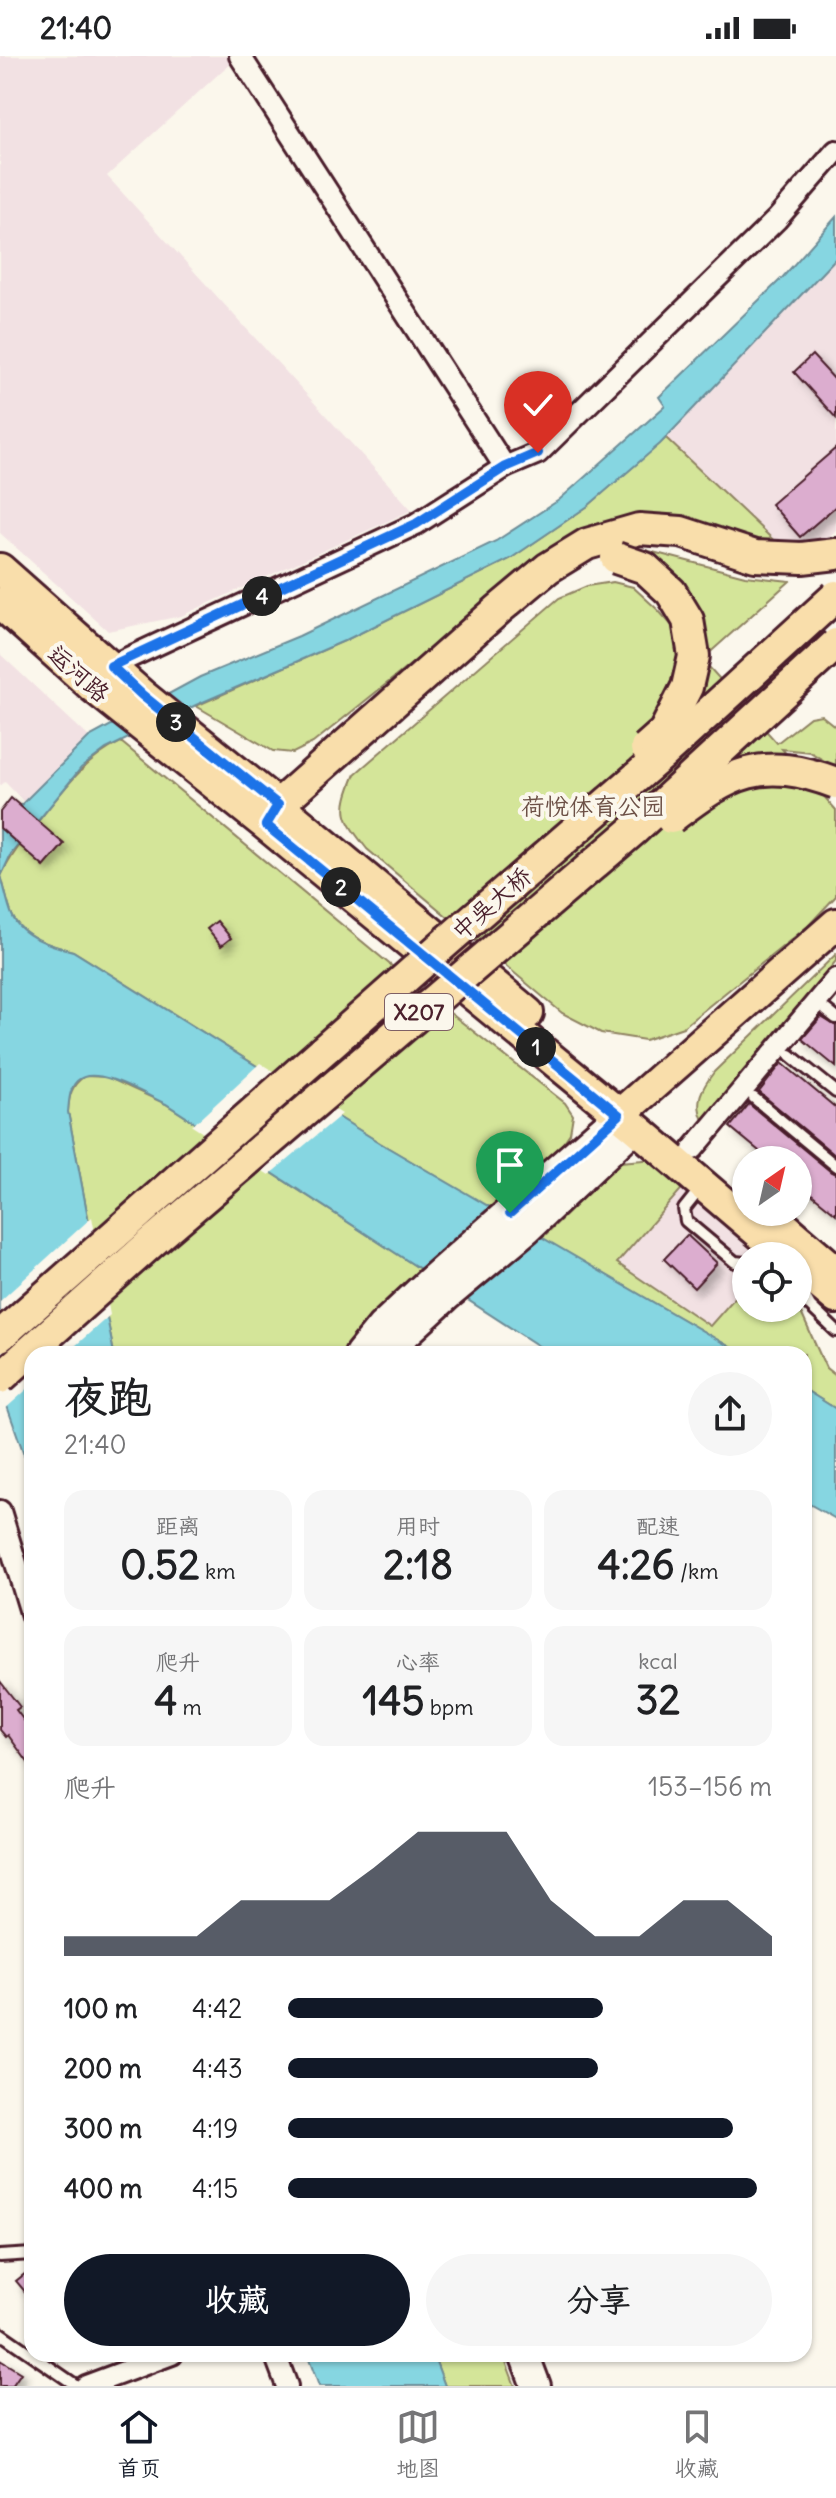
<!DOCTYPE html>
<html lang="zh">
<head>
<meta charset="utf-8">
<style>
	:root { --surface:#fff; --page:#f6f6f6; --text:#202124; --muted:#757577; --line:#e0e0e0; --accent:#111827 }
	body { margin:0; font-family:Delius,"LXGW WenKai TC",sans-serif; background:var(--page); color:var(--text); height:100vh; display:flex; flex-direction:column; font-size:30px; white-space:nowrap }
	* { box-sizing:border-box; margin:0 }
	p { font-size:26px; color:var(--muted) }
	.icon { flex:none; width:44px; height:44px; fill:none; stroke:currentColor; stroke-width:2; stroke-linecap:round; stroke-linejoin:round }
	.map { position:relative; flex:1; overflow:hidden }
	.sheet { position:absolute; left:24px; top:1290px; width:788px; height:1016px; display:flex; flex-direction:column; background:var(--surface); border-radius:24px; box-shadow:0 2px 6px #0004 }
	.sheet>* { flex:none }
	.needle { width:52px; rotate:34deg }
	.controls { position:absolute; left:732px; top:1090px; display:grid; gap:16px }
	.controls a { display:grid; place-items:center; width:80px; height:80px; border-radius:50%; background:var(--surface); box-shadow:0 2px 6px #0004; font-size:40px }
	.pin { position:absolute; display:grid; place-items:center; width:68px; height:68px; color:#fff; margin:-82px -34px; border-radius:50% 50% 50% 0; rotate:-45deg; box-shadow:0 0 8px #0007 }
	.pin .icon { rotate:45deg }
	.km { position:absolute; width:40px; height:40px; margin:-20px; border-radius:50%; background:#222; color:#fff; font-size:22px; line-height:40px; text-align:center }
	.round { display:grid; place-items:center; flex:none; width:84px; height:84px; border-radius:42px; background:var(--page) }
	.overview { display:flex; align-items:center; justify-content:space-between; height:136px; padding:0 40px }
	h1 { font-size:44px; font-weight:800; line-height:60px }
	.figures { display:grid; grid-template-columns:repeat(3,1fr); gap:12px; height:136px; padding:8px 40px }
	.figures div { display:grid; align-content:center; border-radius:20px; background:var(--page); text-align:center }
	.figures b { font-size:40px; font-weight:800 }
	.figures small { font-size:22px; font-weight:400 }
	.figures p { font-size:22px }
	.chart { height:224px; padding:16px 40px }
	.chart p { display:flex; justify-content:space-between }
	.chart svg { width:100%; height:144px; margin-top:8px; fill:var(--accent); opacity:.7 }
	.cta { display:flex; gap:16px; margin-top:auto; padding:16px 40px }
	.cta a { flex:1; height:92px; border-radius:48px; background:var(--accent); color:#fff; font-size:32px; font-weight:800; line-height:92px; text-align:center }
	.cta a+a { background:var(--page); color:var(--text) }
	ul { padding:0 40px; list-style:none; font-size:26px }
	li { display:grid; grid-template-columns:128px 96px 1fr; align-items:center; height:60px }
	li i { height:20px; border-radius:10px; background:var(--accent) }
	.status { display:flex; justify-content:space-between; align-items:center; height:56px; padding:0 40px; background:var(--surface); direction:ltr }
	.status svg { height:22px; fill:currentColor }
	.tabs { display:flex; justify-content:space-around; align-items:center; height:112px; border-top:2px solid var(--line); background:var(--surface); font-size:22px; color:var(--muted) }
	.tabs a { display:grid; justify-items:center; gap:4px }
	.tabs .on { color:var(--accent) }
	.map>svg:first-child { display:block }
	.built { fill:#f2e1e3 }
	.green { fill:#d4e599; stroke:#8f8262; stroke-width:2 }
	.water { fill:#86d6e1; stroke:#6e8d98; stroke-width:2 }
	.pier { fill:#fbf7ec }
	.building { fill:#dcadcf; stroke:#4a1f2b; stroke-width:2; filter:url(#shadow) }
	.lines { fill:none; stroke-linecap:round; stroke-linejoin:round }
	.lane-casing { stroke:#4a1f2b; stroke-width:16 }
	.street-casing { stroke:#4a1f2b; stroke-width:26 }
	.secondary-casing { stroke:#4a1f2b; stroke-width:34 }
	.primary-casing { stroke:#4a1f2b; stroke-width:36 }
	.lane { stroke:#fbf7ec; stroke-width:10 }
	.street { stroke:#fbf7ec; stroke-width:20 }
	.secondary { stroke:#fbf7ec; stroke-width:28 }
	.primary { stroke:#f9deab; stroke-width:30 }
	.primary-bridge-casing { stroke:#4a1f2b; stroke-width:36; stroke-linecap:butt }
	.primary-bridge { stroke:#f9deab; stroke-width:30 }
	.route-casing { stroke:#fff; stroke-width:16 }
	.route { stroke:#1a73e8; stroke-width:10 }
	.labels { text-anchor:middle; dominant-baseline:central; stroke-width:8; stroke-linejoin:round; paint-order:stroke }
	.shield { fill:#fbf7ec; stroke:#7f6065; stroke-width:2 }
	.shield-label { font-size:22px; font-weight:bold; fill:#4a1f2b }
	.street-label { font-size:24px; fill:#4a1f2b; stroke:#fbf7ec }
	.park-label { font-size:24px; fill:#6c5046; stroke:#fbf7ec }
</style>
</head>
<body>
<div class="status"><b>21:40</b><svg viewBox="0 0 49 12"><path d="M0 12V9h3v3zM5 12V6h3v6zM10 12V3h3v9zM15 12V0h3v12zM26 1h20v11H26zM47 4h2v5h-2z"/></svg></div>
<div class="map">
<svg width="836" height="2330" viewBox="0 0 836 2330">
	<defs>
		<filter id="shadow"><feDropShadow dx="6" dy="6" stdDeviation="4" flood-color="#0004"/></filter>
	</defs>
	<rect width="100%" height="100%" fill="#fbf7ec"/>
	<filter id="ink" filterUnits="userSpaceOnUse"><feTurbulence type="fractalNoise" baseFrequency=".0125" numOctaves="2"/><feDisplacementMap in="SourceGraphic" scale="16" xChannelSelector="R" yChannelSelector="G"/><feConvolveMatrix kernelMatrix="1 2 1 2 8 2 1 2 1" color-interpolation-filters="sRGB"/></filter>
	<g filter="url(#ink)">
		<g class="built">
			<path d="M 0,0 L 235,0 L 236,2 L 107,120 L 412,454 L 181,560 L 108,575 L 0,477 Z"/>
			<path d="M 836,202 L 836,474 L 820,489 L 786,496 L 666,382 Z"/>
			<path d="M 0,598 L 89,681 L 24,746 L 5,726 L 0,730 Z"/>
			<path d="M 686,1128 L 769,1200 L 746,1200 L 746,1229 L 711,1270 L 617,1206 Z"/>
		</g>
		<g class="green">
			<path d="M 666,382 L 786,496 L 689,468 L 545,500 L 313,687 L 293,697 L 273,695 L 196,650 L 344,585 L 510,503 L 588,450 Z"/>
			<path d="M 645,494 L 745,520 L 790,525 L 705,601 L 644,501 Z"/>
			<path d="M 613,526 L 633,531 L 658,554 L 777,687 L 810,661 L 821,659 L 836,671 L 836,712 L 810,696 L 782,693 L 836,754 L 836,840 L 808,870 L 683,971 L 645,984 L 601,977 L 562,957 L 367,793 C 342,761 339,757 355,718 L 559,542 L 587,530 Z"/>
			<path d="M 121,686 L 422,935 L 565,1047 L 573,1059 L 570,1077 L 557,1096 L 492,1153 L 380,1087 L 73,895 C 52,890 21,881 12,859 C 7,847 5,833 1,820 C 12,797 27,778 44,758 C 67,729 87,702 121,686 Z"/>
			<path d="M 836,898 L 836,905 L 703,1064 C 694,1045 702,1032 714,1016 Z"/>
			<path d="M 85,1020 L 107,1021 L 166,1048 L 428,1218 L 348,1298 L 114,1298 L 68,1056 C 69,1040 71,1029 85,1020 Z"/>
			<path d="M 655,1103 L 686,1128 L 617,1207 L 710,1270 L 746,1229 L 746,1252 L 798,1252 L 798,1250 L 826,1312 L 836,1320 L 836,1353 L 804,1333 L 804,1298 L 742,1298 L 542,1182 L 620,1106 Z"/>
			<path d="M 433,2298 L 503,2298 L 515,2330 L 445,2330 Z"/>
		</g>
		<g class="water">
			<path d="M 836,161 L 836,202 L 660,388 L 588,450 L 510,503 L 344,585 L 196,649 L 106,693 L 81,712 L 11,798 L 1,820 C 5,833 7,847 12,859 C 21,881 52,890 73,895 L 380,1087 L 742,1298 L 551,1298 L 166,1048 C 147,1040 95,1007 77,1025 C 69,1033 69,1046 68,1056 L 114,1298 L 32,1298 L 32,1421 L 0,1330 L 0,770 L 89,681 L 200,621 L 299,580 L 496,485 L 559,444 L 665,350 L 659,341 L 782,222 Z"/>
			<path d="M 804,1333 L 836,1353 L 836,1463 L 804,1445 Z"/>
			<path d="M 307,2298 L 433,2298 L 445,2330 L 319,2330 Z"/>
		</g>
		<g class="pier">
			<path d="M 260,1007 L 342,1058 L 269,1119 L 192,1070 Z"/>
			<path d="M 92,1161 L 110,1259 L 66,1298 L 32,1298 L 32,1329 L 4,1354 L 0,1342 L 0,1245 Z"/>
		</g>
		<g class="building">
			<path d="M 812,299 L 836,325 L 836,362 L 794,316 Z"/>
			<path d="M 836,392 L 836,450 L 800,481 L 771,448 Z"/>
			<path d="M 11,742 L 64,788 L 44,811 L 0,772 L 0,756 Z"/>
			<path d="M 217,865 L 231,882 L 221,890 L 207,873 Z"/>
			<path d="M 821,961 L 836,970 L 836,1011 L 802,983 Z"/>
			<path d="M 782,1007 L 836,1052 L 836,1100 L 759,1036 Z"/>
			<path d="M 749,1048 L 831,1116 L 836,1118 L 836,1158 L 798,1127 L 798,1104 L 770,1104 L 730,1071 Z"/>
			<path d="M 687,1179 L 717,1207 L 694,1232 L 664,1203 Z"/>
			<path d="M 0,1625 L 20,1651 L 16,1654 L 32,1675 L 32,1712 L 8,1679 L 6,1681 L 0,1674 Z"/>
			<path d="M 32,2212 L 32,2244 L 16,2225 Z"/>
			<path d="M 0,2304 L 21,2317 L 12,2330 L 0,2330 Z"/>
		</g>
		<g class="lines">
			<defs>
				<g id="lane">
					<path d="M 826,954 L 836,962"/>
					<path d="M 790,999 L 836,1036"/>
					<path d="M 754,1042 L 836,1110"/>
					<path d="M 700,1133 L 684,1153 L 686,1165 L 735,1206 L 746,1207"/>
					<path d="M 798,1229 L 810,1250 L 836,1275"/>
					<path d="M 0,2200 L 32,2198"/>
					<path d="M 0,2277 L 77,2330"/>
				</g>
				<g id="street">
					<path d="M 240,0 L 505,411"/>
					<path d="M 105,617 L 111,610 L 416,468 L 505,411 L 538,397 L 777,163 L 836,95"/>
					<path d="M 693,1093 L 836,923"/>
					<path d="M 0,1455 L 32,1560"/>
					<path d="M 275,2298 L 287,2330"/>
					<path d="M 86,2330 L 172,2298"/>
				</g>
				<g id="secondary">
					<path d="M 359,1298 L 381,1271 L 430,1225 L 619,1059"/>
					<path d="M 384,1298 L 447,1240 L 527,1173 L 635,1071"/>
					<path d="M 524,2298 L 536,2330"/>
				</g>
				<g id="primary">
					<path d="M 0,513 L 142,639 L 278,749 L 528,957"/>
					<path d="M 0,547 L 93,631 L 266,769 L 635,1071 L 786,1200"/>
					<path d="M 269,764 L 278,749 L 499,553 L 548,512 L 587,488 L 639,473 L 681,476 L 755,500 L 802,502 L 836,498"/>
					<path d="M 619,1059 L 836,868"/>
					<path d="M 771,1159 L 836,1215"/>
					<path d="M 798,1210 L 836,1242"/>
				</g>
			</defs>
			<use href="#lane" class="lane-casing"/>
			<use href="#street" class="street-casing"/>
			<use href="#secondary" class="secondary-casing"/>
			<use href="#primary" class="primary-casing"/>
			<use href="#lane" class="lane"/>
			<use href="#street" class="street"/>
			<use href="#secondary" class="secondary"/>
			<use href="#primary" class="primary"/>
			<defs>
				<g id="primary-bridge">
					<path d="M 616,502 L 645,512 L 671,536 L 688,564 L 694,600 L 687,631 L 664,676 L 646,692"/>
					<path d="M 671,762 C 731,716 761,699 836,727"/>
					<path d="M 0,1280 L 445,887 L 661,700 L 836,540"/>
					<path d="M 0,1322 L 151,1187 L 635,773 L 836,588"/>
				</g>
			</defs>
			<use href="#primary-bridge" class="primary-bridge-casing"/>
			<use href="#primary-bridge" class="primary-bridge"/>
		</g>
	</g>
	<g class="lines" filter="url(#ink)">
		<defs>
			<path id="route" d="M 510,1157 L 619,1059 L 266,769 L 278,749 L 142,639 L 111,610 L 416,468 L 505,411 L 538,397"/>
		</defs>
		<use href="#route" class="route-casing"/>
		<use href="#route" class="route"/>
	</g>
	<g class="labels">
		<rect class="shield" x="385" y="938" width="68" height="36" rx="6"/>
		<g class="shield-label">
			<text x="419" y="956">X207</text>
		</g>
		<g class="street-label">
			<text transform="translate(79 617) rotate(41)">运河路</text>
			<text transform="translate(491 847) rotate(-41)">中吴大桥</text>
		</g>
		<g class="park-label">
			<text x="593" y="750">荷悦体育公园</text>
		</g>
	</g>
</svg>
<div class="controls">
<a><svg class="needle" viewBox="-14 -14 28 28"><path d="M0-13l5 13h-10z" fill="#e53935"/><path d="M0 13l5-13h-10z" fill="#757577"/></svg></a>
<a><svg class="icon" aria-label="locate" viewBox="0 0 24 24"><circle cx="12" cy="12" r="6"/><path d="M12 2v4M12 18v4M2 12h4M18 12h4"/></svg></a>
</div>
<div class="pin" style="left:510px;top:1157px;background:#1e9e55"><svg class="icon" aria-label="arrive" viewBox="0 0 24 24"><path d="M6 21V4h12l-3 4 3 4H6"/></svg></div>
<div class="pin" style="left:538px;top:397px;background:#d93025"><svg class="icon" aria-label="check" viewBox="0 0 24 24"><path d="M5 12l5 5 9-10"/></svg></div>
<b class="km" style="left:536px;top:991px">1</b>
<b class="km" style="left:341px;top:831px">2</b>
<b class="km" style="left:176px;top:666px">3</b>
<b class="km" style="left:262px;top:540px">4</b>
<section class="sheet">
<div class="overview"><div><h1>夜跑</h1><p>21:40</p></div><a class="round"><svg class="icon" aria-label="share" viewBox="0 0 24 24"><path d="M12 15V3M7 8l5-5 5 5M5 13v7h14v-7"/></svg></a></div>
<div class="figures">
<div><p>距离</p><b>0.52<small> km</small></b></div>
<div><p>用时</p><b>2:18</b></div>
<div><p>配速</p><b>4:26<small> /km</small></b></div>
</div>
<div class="figures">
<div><p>爬升</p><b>4<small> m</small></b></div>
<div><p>心率</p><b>145<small> bpm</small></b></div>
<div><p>kcal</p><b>32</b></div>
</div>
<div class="chart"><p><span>爬升</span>153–156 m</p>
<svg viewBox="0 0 160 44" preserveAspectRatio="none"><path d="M0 44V38L10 38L20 38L30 38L40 27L50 27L60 27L70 17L80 6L90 6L100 6L110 27L120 38L130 38L140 27L150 27L160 38V44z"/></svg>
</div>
<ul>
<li><b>100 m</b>4:42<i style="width:65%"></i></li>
<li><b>200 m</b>4:43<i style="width:64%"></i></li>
<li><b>300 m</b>4:19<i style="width:92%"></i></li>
<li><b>400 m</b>4:15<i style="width:97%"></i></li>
</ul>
<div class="cta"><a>收藏</a><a>分享</a></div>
</section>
</div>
<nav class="tabs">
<a class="on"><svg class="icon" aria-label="home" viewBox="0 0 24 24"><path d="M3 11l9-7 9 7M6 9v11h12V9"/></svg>首页</a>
<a><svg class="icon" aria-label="map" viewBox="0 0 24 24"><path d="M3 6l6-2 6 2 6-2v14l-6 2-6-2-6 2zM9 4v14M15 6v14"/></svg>地图</a>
<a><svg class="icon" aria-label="saved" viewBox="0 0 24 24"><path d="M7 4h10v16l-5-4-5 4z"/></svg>收藏</a>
</nav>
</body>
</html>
